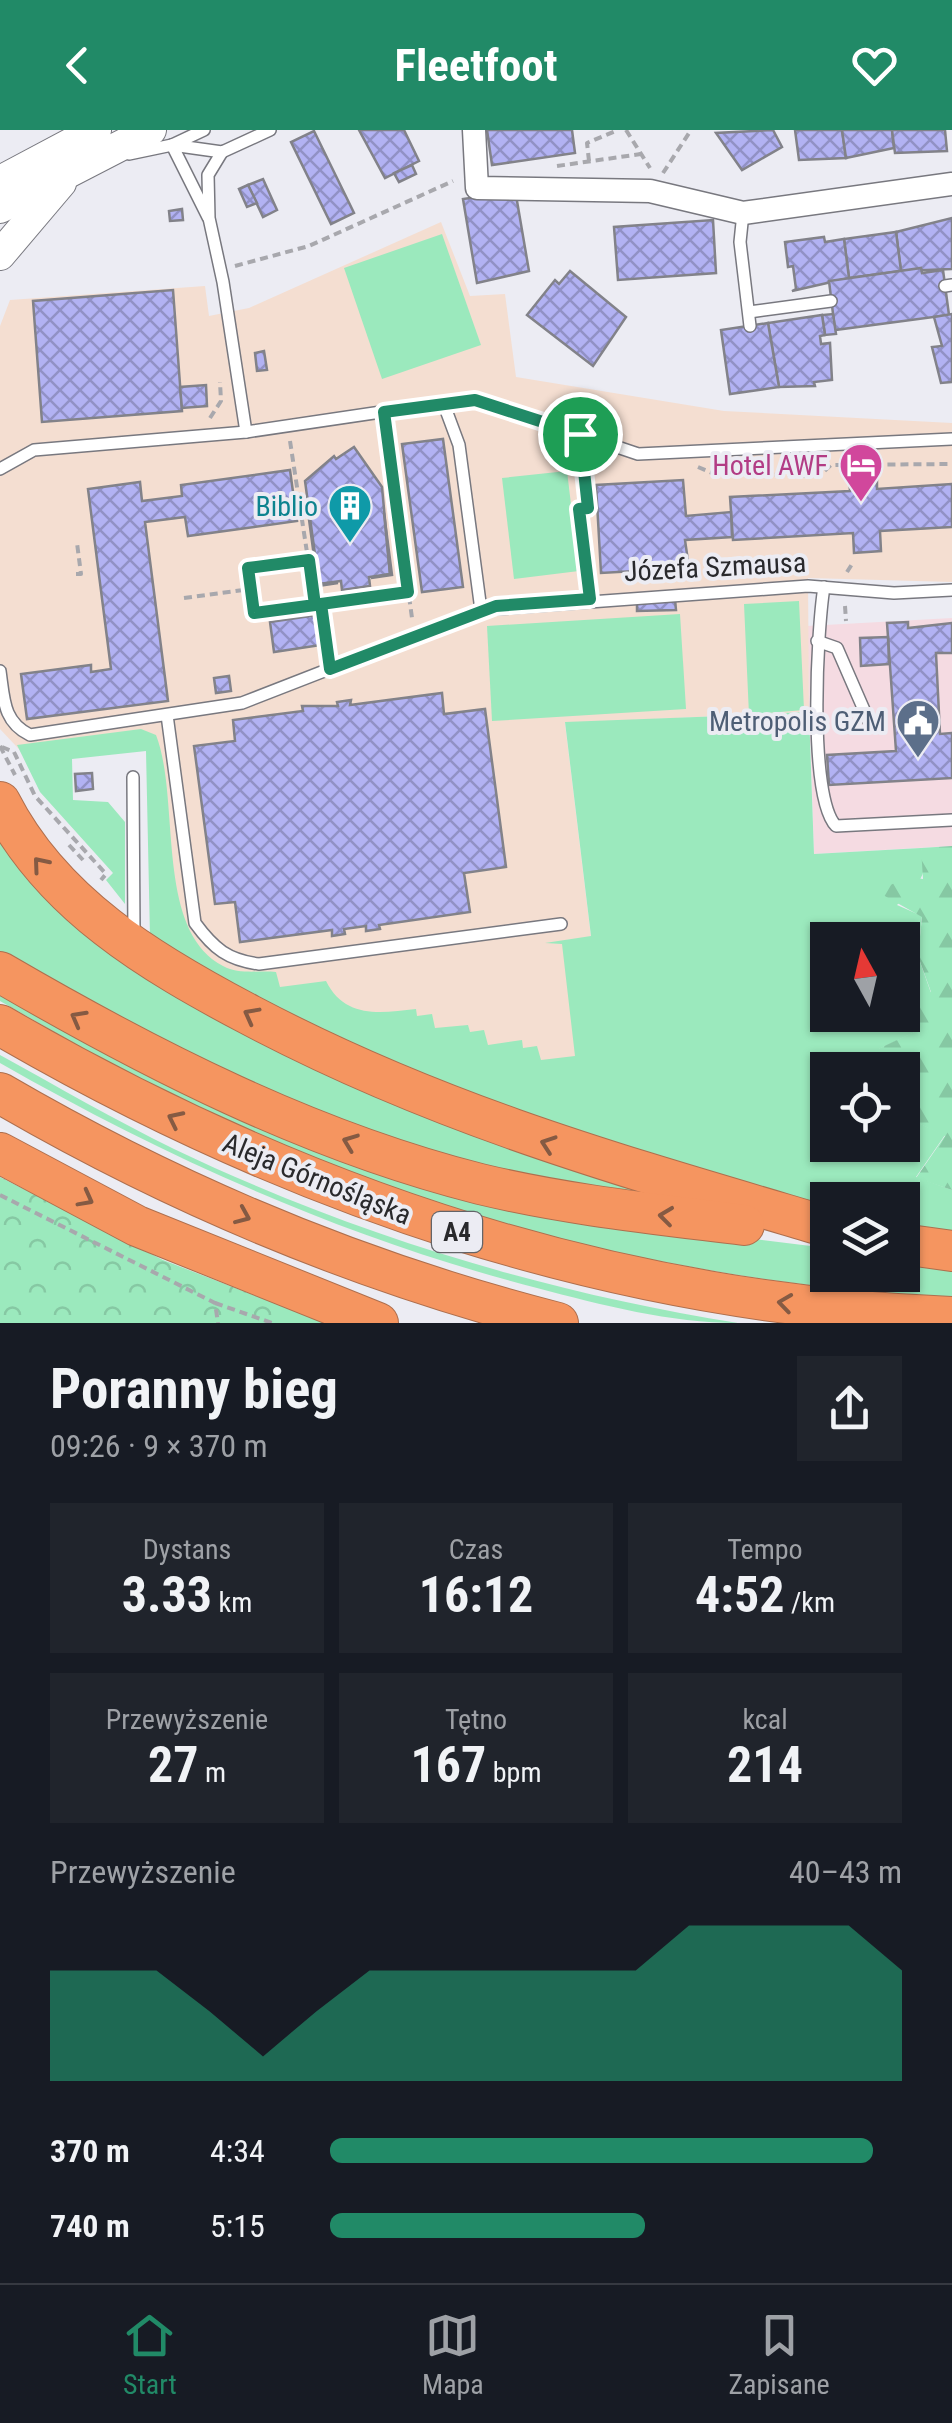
<!DOCTYPE html>
<html lang="pl">
<head>
<meta charset="utf-8">
<style>
	:root { --surface:#171b24; --page:#20242c; --text:#f1f3f6; --muted:#9ea1a6; --line:#363941; --accent:#218a67 }
	body { margin:0; font-family:"Roboto Condensed",sans-serif; background:var(--page); color:var(--text); height:100vh; display:flex; flex-direction:column; font-size:38px; white-space:nowrap }
	* { box-sizing:border-box; margin:0 }
	p { font-size:32px; color:var(--muted) }
	.icon { flex:none; width:55px; height:55px; fill:none; stroke:currentColor; stroke-width:2; stroke-linecap:round; stroke-linejoin:round }
	.map { position:relative; height:1193px; overflow:hidden }
	.details { display:flex; flex-direction:column; background:var(--surface); flex:1 }
	.details>* { flex:none }
	.needle { width:65px; rotate:352deg }
	.fabs { position:absolute; left:810px; top:792px; display:grid; gap:20px }
	.fabs a { display:grid; place-items:center; width:110px; height:110px; border-radius:0px; background:var(--surface); box-shadow:0 2px 8px #0004; font-size:50px }
	.pin { position:absolute; display:grid; place-items:center; width:85px; height:85px; color:#fff; margin:-42px; border:5px solid #fff; border-radius:50%; box-shadow:0 2px 10px #0007 }
	.round { display:grid; place-items:center; flex:none; width:105px; height:105px; border-radius:0px; background:var(--page) }
	.overview { display:flex; align-items:center; justify-content:space-between; height:170px; padding:0 50px }
	h1 { font-size:55px; font-weight:700; line-height:75px }
	.stats { display:grid; grid-template-columns:repeat(3,1fr); gap:15px; height:170px; padding:10px 50px }
	.stats div { display:grid; align-content:center; border-radius:0px; background:var(--page); text-align:center }
	.stats b { font-size:50px; font-weight:700 }
	.stats small { font-size:28px; font-weight:400 }
	.stats p { font-size:28px }
	.chart { height:280px; padding:20px 50px }
	.chart p { display:flex; justify-content:space-between }
	.chart svg { width:100%; height:180px; margin-top:10px; fill:var(--accent); opacity:.7 }
	ul { padding:0 50px; list-style:none; font-size:32px }
	li { display:grid; grid-template-columns:160px 120px 1fr; align-items:center; height:75px }
	li i { height:25px; border-radius:12px; background:var(--accent) }
	header { display:flex; justify-content:space-between; align-items:center; height:130px; padding:0 50px; background:var(--accent); color:#fff; font-size:45px; font-weight:700 }
	.tabs { display:flex; justify-content:space-around; align-items:center; height:140px; border-top:2px solid var(--line); background:var(--surface); font-size:28px; color:var(--muted) }
	.tabs a { display:grid; justify-items:center; gap:5px }
	.tabs .current { color:var(--accent) }
	.map>svg:first-child { display:block }
	.commercial { fill:#f5dbe2 }
	.education { fill:#f4ded1 }
	.grass { fill:#9be9bd; fill-rule:evenodd }
	.forest { fill:url(#forest-firs) }
	.park { fill:url(#park-crowns) }
	.building { fill:url(#building-cross-hatch); stroke:#828289; stroke-width:2.5 }
	.lines { fill:none; stroke-linecap:round; stroke-linejoin:round }
	.lane-casing { stroke:#78787f; stroke-width:14 }
	.street-casing { stroke:#78787f; stroke-width:25 }
	.secondary-casing { stroke:#78787f; stroke-width:32 }
	.highway-casing { stroke:#ae6f4e; stroke-width:42 }
	.path { stroke:#a8a8ad; stroke-width:4; stroke-dasharray:8 5; stroke-linecap:butt }
	.lane { stroke:#fff; stroke-width:11 }
	.street { stroke:#fff; stroke-width:22 }
	.secondary { stroke:#fff; stroke-width:30 }
	.highway { stroke:#f59560; stroke-width:40 }
	.oneway { stroke:#855a43 }
	.route-casing { stroke:#fff; stroke-width:20 }
	.route { stroke:#218a67; stroke-width:12 }
	.labels { text-anchor:middle; dominant-baseline:central; stroke-width:8; stroke-linejoin:round; paint-order:stroke }
	.shield { fill:#ececf3; stroke:#646468; stroke-width:2.5 }
	.shield-label { font-size:25px; font-weight:bold; fill:#29292c }
	.hotel-label { font-size:28px; fill:#b23c85; stroke:#ececf3; text-anchor:end }
	.culture-label { font-size:28px; fill:#0d838f; stroke:#ececf3; text-anchor:end }
	.street-label { font-size:28px; fill:#29292c; stroke:#ececf3 }
	.service-label { font-size:28px; fill:#4e5e75; stroke:#ececf3; text-anchor:end }
</style>
</head>
<body>
<header><svg class="icon" aria-label="back" viewBox="0 0 24 24"><path d="M15 5l-7 7 7 7"/></svg>Fleetfoot<svg class="icon" aria-label="heart" viewBox="0 0 24 24"><path d="M12 20l-8-8c-3-5 5-10 8-4 3-6 11-1 8 4z"/></svg></header>
<div class="map">
<svg width="952" height="1193" viewBox="0 0 952 1193">
	<defs>
		<pattern id="forest-firs" width="22" height="20" patternUnits="userSpaceOnUse" patternTransform="scale(2.5)"><rect width="22" height="20" fill="#9be9bd"/><path d="M5 1l3.5 6h-7zM16 11l3.5 6h-7z" fill="#86c8a3"/></pattern>
		<pattern id="park-crowns" width="20" height="18" patternUnits="userSpaceOnUse" patternTransform="scale(2.5)"><rect width="20" height="18" fill="#9be9bd"/><path d="M2 6a3 3 0 1 1 6 0M12 15a3 3 0 1 1 6 0" fill="none" stroke="#86c8a3"/></pattern>
		<pattern id="building-cross-hatch" width="8" height="8" patternUnits="userSpaceOnUse" patternTransform="scale(2.5)"><rect width="8" height="8" fill="#b2b2f3"/><path d="M0 0l8 8M0 8l8-8" fill="none" stroke="#9191c5"/></pattern>
	</defs>
	<rect width="100%" height="100%" fill="#ececf3"/>
	<path class="commercial" d="M 952,488 L 952,716 L 814,724 L 807,496 Z"/>
	<path class="education" d="M 441,92 L 470,166 L 505,164 L 516,247 L 724,281 L 952,293 L 952,452 L 808,448 L 809,582 L 565,593 L 591,807 L 566,810 L 584,953 L 226,845 L 176,812 L 146,617 L 31,632 L 0,599 L 0,196 L 10,170 L 205,156 L 209,186 L 249,178 Z"/>
	<g class="grass">
		<path d="M 442,104 L 481,215 L 382,249 L 344,138 Z"/>
		<path d="M 567,341 L 579,441 L 514,449 L 502,348 Z"/>
		<path d="M 799,471 L 804,580 L 755,584 L 809,582 L 814,724 L 921,718 C 932,744 915,758 897,775 L 922,786 L 918,826 L 931,863 L 915,902 L 879,919 L 879,940 L 828,940 L 828,1015 L 902,1015 L 903,986 L 945,1005 L 916,1047 L 952,1060 L 952,1108 L 903,1101 L 902,1070 L 828,1070 L 827,1085 L 380,938 L 150,807 L 146,621 L 72,629 L 73,670 L 108,672 L 125,692 L 125,774 L 106,750 L 113,743 L 40,662 L 17,615 L 141,599 L 156,605 C 181,669 154,800 223,836 C 240,845 259,840 276,842 L 280,857 L 326,851 C 345,889 380,883 416,879 L 417,886 L 432,884 L 435,898 L 468,895 L 470,902 L 484,900 L 488,915 L 522,910 L 523,918 L 537,916 L 541,930 L 575,926 L 562,814 L 545,813 L 591,806 L 565,592 L 749,585 L 744,474 ZM 828,810 L 902,810 L 902,885 L 828,885 Z"/>
		<path d="M 680,484 L 686,579 L 492,591 L 487,496 Z"/>
		<path d="M 0,697 L 81,795 L 669,1066 L 522,1051 L 303,979 L 0,827 Z"/>
		<path d="M 0,857 L 73,899 L 617,1092 L 827,1118 L 828,1145 L 902,1145 L 903,1127 L 952,1133 L 952,1167 C 706,1155 466,1098 241,999 C 158,962 79,916 0,871 Z"/>
		<path d="M 0,925 C 58,957 115,990 174,1019 C 352,1104 543,1162 738,1193 C 670,1193 602,1175 537,1158 C 347,1109 170,1030 0,933 Z"/>
	</g>
	<path class="forest" d="M 952,716 L 952,1060 L 916,1048 L 945,1006 L 903,986 L 902,940 L 878,939 L 878,919 L 914,902 L 911,871 L 931,862 L 918,826 L 922,787 L 876,761 L 909,747 L 923,749 L 921,718 Z"/>
	<path class="park" d="M 0,1047 L 163,1130 L 326,1193 L 0,1193 Z"/>
	<g class="building">
		<path d="M 359,0 L 404,0 L 419,31 L 385,48 Z"/>
		<path d="M 487,0 L 572,0 L 575,23 L 492,35 Z"/>
		<path d="M 773,0 L 782,17 L 742,40 L 716,3 Z"/>
		<path d="M 795,0 L 842,0 L 846,28 L 799,30 Z"/>
		<path d="M 842,0 L 892,0 L 894,18 L 846,28 Z"/>
		<path d="M 892,0 L 945,0 L 947,21 L 895,23 Z"/>
		<path d="M 314,1 L 354,83 L 331,94 L 291,12 Z"/>
		<path d="M 412,35 L 416,44 L 399,52 L 394,43 Z"/>
		<path d="M 263,49 L 277,80 L 263,87 L 248,55 Z"/>
		<path d="M 248,55 L 257,73 L 247,77 L 239,59 Z"/>
		<path d="M 504,63 L 516,65 L 529,141 L 477,153 L 463,69 Z"/>
		<path d="M 182,79 L 183,90 L 170,91 L 169,81 Z"/>
		<path d="M 952,88 L 952,139 L 901,141 L 896,102 Z"/>
		<path d="M 713,90 L 716,143 L 618,150 L 614,97 Z"/>
		<path d="M 896,102 L 901,141 L 849,148 L 844,109 Z"/>
		<path d="M 824,107 L 825,112 L 844,109 L 849,148 L 792,161 L 796,159 L 793,136 L 788,137 L 785,112 Z"/>
		<path d="M 921,138 L 922,143 L 943,140 L 949,185 L 835,200 L 829,151 Z"/>
		<path d="M 570,141 L 626,187 L 593,236 L 527,185 L 555,150 L 559,154 Z"/>
		<path d="M 173,160 L 182,281 L 42,292 L 33,171 Z"/>
		<path d="M 833,184 L 836,204 L 825,205 L 822,185 Z"/>
		<path d="M 952,184 L 952,252 L 941,253 L 932,217 L 942,216 L 934,187 Z"/>
		<path d="M 822,185 L 825,205 L 820,206 L 821,214 L 830,213 L 832,250 L 814,252 L 815,256 L 779,257 L 768,193 Z"/>
		<path d="M 768,193 L 779,257 L 730,264 L 721,200 Z"/>
		<path d="M 264,221 L 267,240 L 257,241 L 255,223 Z"/>
		<path d="M 206,255 L 207,276 L 182,278 L 180,257 Z"/>
		<path d="M 443,309 L 463,457 L 422,462 L 402,314 Z"/>
		<path d="M 354,317 L 382,357 L 390,444 L 369,447 L 370,456 L 342,460 L 341,451 L 319,454 L 305,351 L 334,326 L 336,329 Z"/>
		<path d="M 290,340 L 297,391 L 188,406 L 185,387 L 145,392 L 168,571 L 27,589 L 21,544 L 91,535 L 91,542 L 111,539 L 88,359 L 140,352 L 142,371 L 182,366 L 181,355 Z"/>
		<path d="M 877,344 L 877,359 L 952,354 L 952,397 L 880,401 L 881,421 L 854,423 L 853,403 L 733,410 L 730,367 L 850,361 L 849,346 Z"/>
		<path d="M 683,350 L 686,386 L 731,382 L 732,407 L 685,410 L 689,438 L 601,443 L 596,355 Z"/>
		<path d="M 308,382 L 319,454 L 338,453 L 318,456 Z"/>
		<path d="M 384,383 L 392,445 L 371,448 L 390,444 Z"/>
		<path d="M 675,469 L 676,480 L 637,481 L 637,471 Z"/>
		<path d="M 317,485 L 321,515 L 274,522 L 270,492 Z"/>
		<path d="M 908,492 L 908,498 L 952,493 L 952,523 L 936,523 L 940,604 L 952,603 L 952,648 L 829,655 L 827,625 L 896,621 L 887,493 Z"/>
		<path d="M 888,507 L 889,534 L 861,536 L 860,508 Z"/>
		<path d="M 229,546 L 231,561 L 216,563 L 214,548 Z"/>
		<path d="M 442,563 L 444,584 L 485,579 L 506,737 L 464,743 L 470,782 L 379,795 L 380,799 L 366,801 L 366,796 L 344,799 L 345,804 L 332,806 L 332,800 L 240,812 L 235,772 L 215,774 L 194,616 L 235,611 L 233,590 L 303,581 L 302,576 L 338,576 L 337,572 L 351,570 L 350,575 Z"/>
		<path d="M 92,643 L 93,659 L 76,661 L 75,644 Z"/>
	</g>
	<g class="lines">
		<defs>
			<g id="lane">
				<path d="M 172,15 L 222,22 L 270,0"/>
				<path d="M 172,15 L 208,87"/>
				<path d="M 222,22 L 208,45 L 209,88 L 223,152 L 246,302"/>
				<path d="M 129,24 L 172,15 L 204,0"/>
				<path d="M 743,83 L 740,112 L 750,196"/>
				<path d="M 945,156 L 952,155"/>
				<path d="M 749,182 L 831,171"/>
				<path d="M 0,339 L 34,320 L 246,302 L 462,270 L 475,269 L 638,324 L 952,309"/>
				<path d="M 824,457 C 817,500 808,667 836,696 L 952,690"/>
				<path d="M 481,480 L 808,456 L 894,463 L 952,460"/>
				<path d="M 817,511 L 837,518 L 871,596"/>
				<path d="M 0,541 C 4,569 3,592 30,605 L 242,573 L 481,480 L 459,315 L 443,272"/>
				<path d="M 167,585 L 195,793 C 214,819 228,830 259,834 L 561,794"/>
				<path d="M 133,647 L 134,806"/>
			</g>
			<path id="street" d="M 474,0 L 477,58 L 650,61 L 743,83 L 952,54"/>
			<g id="secondary">
				<path d="M 0,51 L 96,0"/>
				<path d="M 0,78 L 151,0"/>
				<path d="M 0,125 L 61,53"/>
			</g>
			<g id="highway">
				<path d="M 0,672 C 52,774 151,833 250,885 C 441,986 622,1036 828,1097"/>
				<path d="M 0,842 C 151,930 310,1011 480,1054 C 567,1075 656,1084 744,1095"/>
				<path d="M 0,895 C 292,1065 612,1174 952,1187"/>
				<path d="M 0,963 C 175,1065 362,1143 558,1193"/>
				<path d="M 0,1023 L 137,1096 L 378,1193"/>
				<path d="M 902,1114 L 952,1121"/>
			</g>
		</defs>
		<use href="#lane" class="lane-casing"/>
		<use href="#street" class="street-casing"/>
		<use href="#secondary" class="secondary-casing"/>
		<use href="#highway" class="highway-casing"/>
		<g class="path">
			<path d="M 626,0 L 650,38"/>
			<path d="M 589,31 L 587,13 L 618,0"/>
			<path d="M 557,36 L 641,24"/>
			<path d="M 663,43 L 691,0"/>
			<path d="M 235,136 L 309,116 L 453,51"/>
			<path d="M 210,288 L 221,271 L 220,252"/>
			<path d="M 386,299 L 412,488"/>
			<path d="M 290,311 L 315,475 L 408,462"/>
			<path d="M 581,324 L 588,378 L 579,379 L 588,456"/>
			<path d="M 698,337 L 712,343 L 819,346 L 831,335 L 952,334"/>
			<path d="M 309,430 L 248,438 L 254,483 L 315,475"/>
			<path d="M 847,442 L 854,431"/>
			<path d="M 76,444 L 81,444 L 77,413"/>
			<path d="M 184,468 L 251,459"/>
			<path d="M 321,474 L 328,524"/>
			<path d="M 845,476 L 846,491"/>
			<path d="M 0,616 L 15,645"/>
			<path d="M 2,617 L 14,622 L 35,666 L 106,744 L 101,750"/>
			<path d="M 69,715 L 83,730"/>
			<path d="M 0,1065 L 215,1173 L 218,1193"/>
			<path d="M 215,1173 L 272,1193"/>
		</g>
		<use href="#lane" class="lane"/>
		<use href="#street" class="street"/>
		<use href="#secondary" class="secondary"/>
		<use href="#highway" class="highway"/>
	</g>
	<defs><path id="oneway-chevron" d="M-2-3.5L2.5 0L-2 3.5" fill="none" stroke-width="1.6" stroke-linecap="round" stroke-linejoin="round" transform="scale(2.5)"/></defs>
	<g class="oneway">
		<use href="#oneway-chevron" transform="translate(40 734) rotate(-130)"/>
		<use href="#oneway-chevron" transform="translate(251 885) rotate(-152)"/>
		<use href="#oneway-chevron" transform="translate(78 888) rotate(-151)"/>
		<use href="#oneway-chevron" transform="translate(175 989) rotate(-154)"/>
		<use href="#oneway-chevron" transform="translate(350 1012) rotate(-159)"/>
		<use href="#oneway-chevron" transform="translate(548 1014) rotate(-161)"/>
		<use href="#oneway-chevron" transform="translate(86 1069) rotate(28)"/>
		<use href="#oneway-chevron" transform="translate(243 1086) rotate(23)"/>
		<use href="#oneway-chevron" transform="translate(666 1086) rotate(-173)"/>
		<use href="#oneway-chevron" transform="translate(785 1173) rotate(-172)"/>
	</g>
	<g class="lines">
		<defs>
			<path id="route" d="M 580,304 L 475,270 L 384,282 L 408,462 L 321,474 L 315,475 L 254,483 L 248,438 L 309,430 L 315,475 L 321,474 L 330,539 L 496,476 L 590,469 L 579,379 L 588,378 L 580,304"/>
		</defs>
		<use href="#route" class="route-casing"/>
		<use href="#route" class="route"/>
	</g>
	<defs>
		<symbol id="hotel-pin" viewBox="-11 -11 22 30"><path d="M0 17L-7.5 6A9.5 9.5 0 1 1 7.5 6Z" fill="#d1479c" stroke="#ececf3"/><path d="M-6-4.5h1.5V1H6V5H4.5V3h-9V5H-6ZM-4 0a1.8 1.8 0 1 1 3.6 0ZM.5 0V-2.5h3Q6-2.5 6 0Z" fill="#fff"/></symbol>
		<symbol id="building-pin" viewBox="-11 -11 22 30"><path d="M0 17L-7.5 6A9.5 9.5 0 1 1 7.5 6Z" fill="#0f9aa8" stroke="#ececf3"/><path d="M-4-6H4V6H1V3H-1V6H-4ZM-2.5-4.3h1.7v1.8h-1.7ZM.8-4.3h1.7v1.8H.8ZM-2.5-1h1.7V.8h-1.7ZM.8-1h1.7V.8H.8Z" fill="#fff"/></symbol>
		<symbol id="civic-pin" viewBox="-11 -11 22 30"><path d="M0 17L-7.5 6A9.5 9.5 0 1 1 7.5 6Z" fill="#5c6f8a" stroke="#ececf3"/><path d="M-.6-6.5H3V-4.5H.6V-3L4-1V1h2V6H-6V1h2V-1L-.6-3ZM-1.2 2.5V6h2.4V2.5Z" fill="#fff"/></symbol>
	</defs>
	<g fill-rule="evenodd">
		<use href="#hotel-pin" x="836" y="310" width="50" height="68"/>
		<use href="#building-pin" x="325" y="351" width="50" height="68"/>
		<use href="#civic-pin" x="893" y="566" width="50" height="68"/>
	</g>
	<g class="labels">
		<rect class="shield" x="432" y="1082" width="50" height="40" rx="8"/>
		<g class="shield-label">
			<text x="457" y="1102">A4</text>
		</g>
		<g class="hotel-label">
			<text x="828" y="335">Hotel AWF</text>
		</g>
		<g class="culture-label">
			<text x="318" y="376">Biblio</text>
		</g>
		<g class="street-label">
			<text transform="translate(715 437) rotate(-3)">Józefa Szmausa</text>
			<text transform="translate(317 1049) rotate(22)">Aleja Górnośląska</text>
		</g>
		<g class="service-label">
			<text x="886" y="591">Metropolis GZM</text>
		</g>
	</g>
</svg>
<div class="fabs">
<a><svg class="needle" viewBox="-14 -14 28 28"><path d="M0-13l5 13h-10z" fill="#e53935"/><path d="M0 13l5-13h-10z" fill="#9ea1a6"/></svg></a>
<a><svg class="icon" aria-label="locate" viewBox="0 0 24 24"><circle cx="12" cy="12" r="6"/><path d="M12 2v4M12 18v4M2 12h4M18 12h4"/></svg></a>
<a><svg class="icon" aria-label="layers" viewBox="0 0 24 24"><path d="M12 4l9 5-9 5-9-5zM3 14l9 5 9-5"/></svg></a>
</div>
<div class="pin" style="left:580px;top:304px;background:#1e9e55"><svg class="icon" aria-label="arrive" viewBox="0 0 24 24"><path d="M6 21V4h12l-3 4 3 4H6"/></svg></div>
</div>
<section class="details">
<div class="overview"><div><h1>Poranny bieg</h1><p>09:26 · 9 × 370 m</p></div><a class="round"><svg class="icon" aria-label="share" viewBox="0 0 24 24"><path d="M12 15V3M7 8l5-5 5 5M5 13v7h14v-7"/></svg></a></div>
<div class="stats">
<div><p>Dystans</p><b>3.33<small> km</small></b></div>
<div><p>Czas</p><b>16:12</b></div>
<div><p>Tempo</p><b>4:52<small> /km</small></b></div>
</div>
<div class="stats">
<div><p>Przewyższenie</p><b>27<small> m</small></b></div>
<div><p>Tętno</p><b>167<small> bpm</small></b></div>
<div><p>kcal</p><b>214</b></div>
</div>
<div class="chart"><p><span>Przewyższenie</span>40–43 m</p>
<svg viewBox="0 0 160 44" preserveAspectRatio="none"><path d="M0 44V17L10 17L20 17L30 27L40 38L50 27L60 17L70 17L80 17L90 17L100 17L110 17L120 6L130 6L140 6L150 6L160 17V44z"/></svg>
</div>
<ul>
<li><b>370 m</b>4:34<i style="width:95%"></i></li>
<li><b>740 m</b>5:15<i style="width:55%"></i></li>
</ul>
</section>
<nav class="tabs">
<a class="current"><svg class="icon" aria-label="home" viewBox="0 0 24 24"><path d="M3 11l9-7 9 7M6 9v11h12V9"/></svg>Start</a>
<a><svg class="icon" aria-label="map" viewBox="0 0 24 24"><path d="M3 6l6-2 6 2 6-2v14l-6 2-6-2-6 2zM9 4v14M15 6v14"/></svg>Mapa</a>
<a><svg class="icon" aria-label="saved" viewBox="0 0 24 24"><path d="M7 4h10v16l-5-4-5 4z"/></svg>Zapisane</a>
</nav>
</body>
</html>
